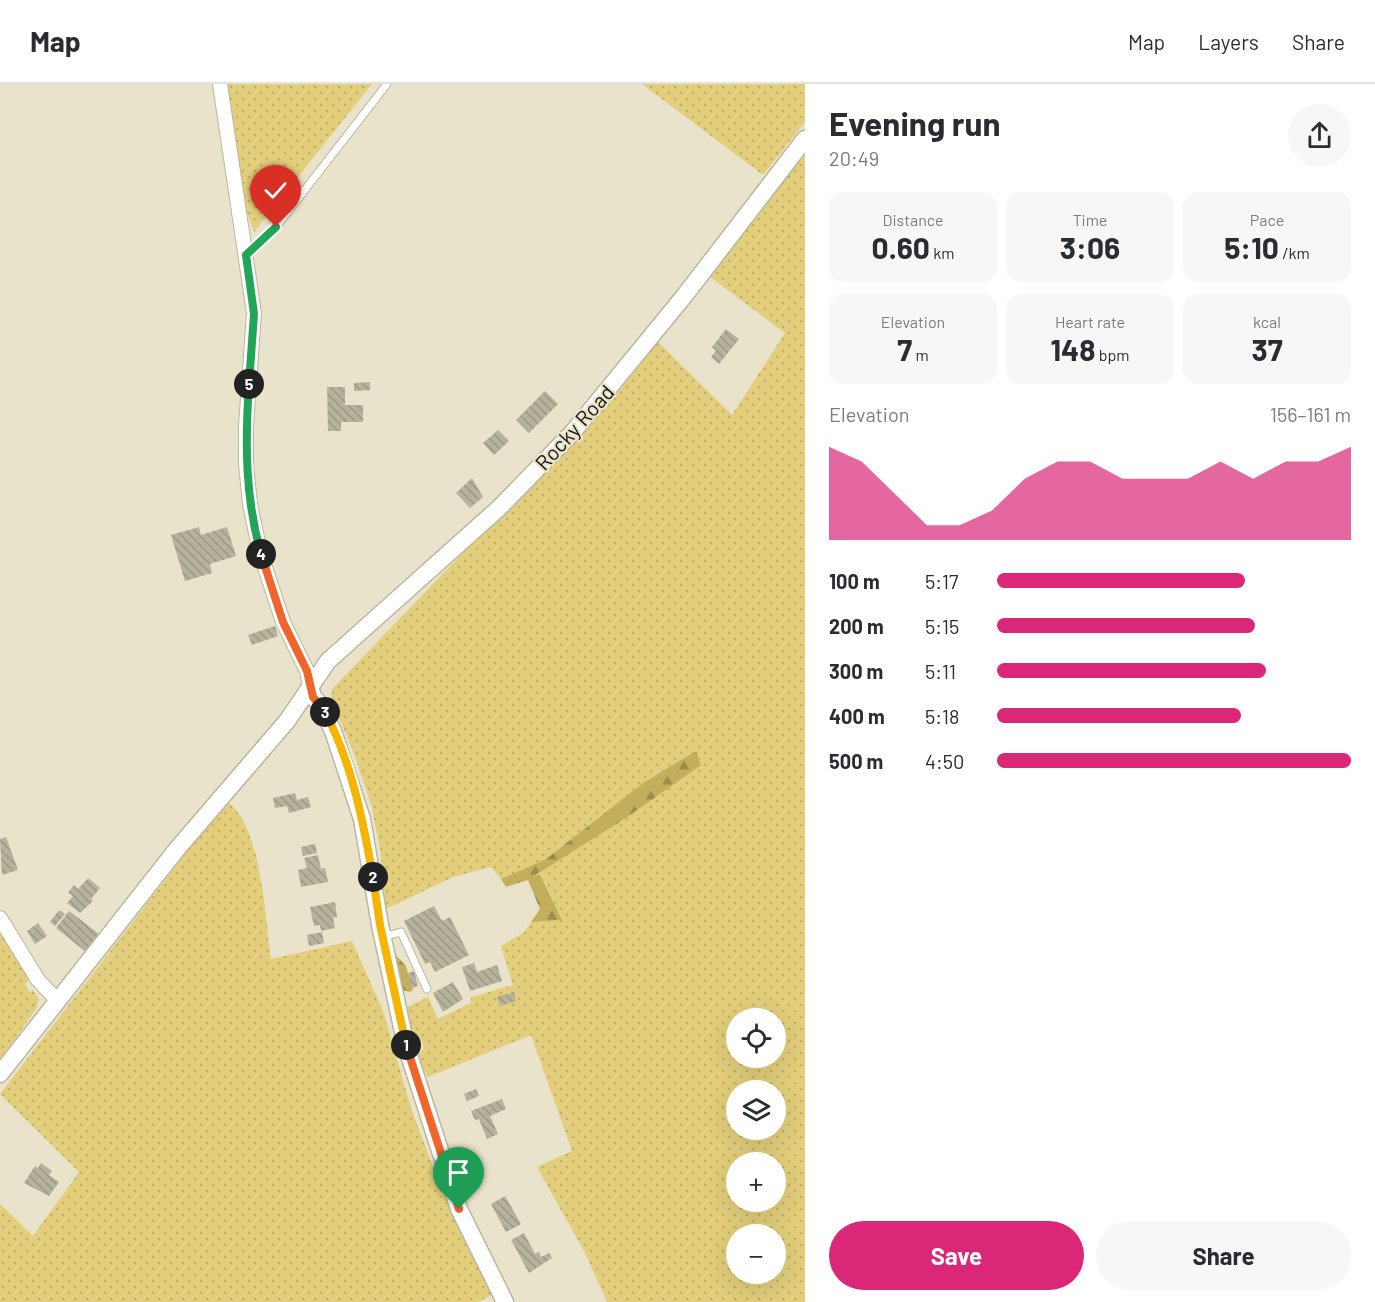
<!DOCTYPE html>
<html lang="en">
<head>
<meta charset="utf-8">
<style>
	:root { --surface:#fff; --page:#f7f7f7; --text:#2b2b33; --muted:#7c7c81; --line:#e1e1e2; --accent:#db2777 }
	body { margin:0; font-family:Barlow,sans-serif; background:var(--page); color:var(--text); height:100vh; display:flex; flex-direction:column; font-size:22px; white-space:nowrap }
	* { box-sizing:border-box; margin:0 }
	p { font-size:20px; color:var(--muted) }
	.icon { flex:none; width:33px; height:33px; fill:none; stroke:currentColor; stroke-width:2; stroke-linecap:round; stroke-linejoin:round }
	.map { position:relative; flex:1; overflow:hidden }
	.panel { display:flex; flex-direction:column; background:var(--surface); width:570px }
	.panel>* { flex:none }
	.fabs { position:absolute; left:726px; top:924px; display:grid; gap:12px }
	.fabs a { display:grid; place-items:center; width:60px; height:60px; border-radius:50%; background:var(--surface); box-shadow:0 6px 24px #0002; font-size:30px }
	.pin { position:absolute; display:grid; place-items:center; width:51px; height:51px; color:#fff; margin:-62px -26px; border-radius:50% 50% 50% 0; rotate:-45deg; box-shadow:0 0 6px #0007 }
	.pin .icon { rotate:45deg }
	.km { position:absolute; width:30px; height:30px; margin:-15px; border-radius:50%; background:#222; color:#fff; font-size:16px; line-height:30px; text-align:center }
	.round { display:grid; place-items:center; flex:none; width:63px; height:63px; border-radius:32px; background:var(--page) }
	.head { display:flex; align-items:center; justify-content:space-between; height:102px; padding:0 24px }
	h1 { font-size:33px; font-weight:700; line-height:45px }
	.metrics { display:grid; grid-template-columns:repeat(3,1fr); gap:9px; height:102px; padding:6px 24px }
	.metrics div { display:grid; align-content:center; border-radius:15px; background:var(--page); text-align:center }
	.metrics b { font-size:30px; font-weight:700 }
	.metrics small { font-size:16px; font-weight:400 }
	.metrics p { font-size:16px }
	.chart { height:168px; padding:12px 24px }
	.chart p { display:flex; justify-content:space-between }
	.chart svg { width:100%; height:108px; margin-top:6px; fill:var(--accent); opacity:.7 }
	.button { display:flex; gap:12px; margin-top:auto; padding:12px 24px }
	.button a { flex:1; height:69px; border-radius:36px; background:var(--accent); color:#fff; font-size:24px; font-weight:700; line-height:69px; text-align:center }
	.button a+a { background:var(--page); color:var(--text) }
	ul { padding:0 24px; list-style:none; font-size:20px }
	li { display:grid; grid-template-columns:96px 72px 1fr; align-items:center; height:45px }
	li i { height:15px; border-radius:8px; background:var(--accent) }
	header { display:flex; align-items:center; gap:36px; box-sizing:border-box; height:84px; padding:0 30px; background:var(--surface); border-bottom:2px solid var(--line) }
	header strong { font-size:28px }
	nav { display:flex; gap:33px; margin-inline-start:auto; font-size:21px }
	main { display:flex; flex:1; min-height:0 }
	.map>svg:first-child { display:block }
	.grass { fill:url(#grass-dots); fill-rule:evenodd }
	.forest { fill:url(#forest-firs) }
	.building { fill:url(#building-back-hatch) }
	.lines { fill:none; stroke-linecap:round; stroke-linejoin:round }
	.service-casing { stroke:#bcb69f; stroke-width:9 }
	.minor-casing { stroke:#bcb69f; stroke-width:16 }
	.tertiary-casing { stroke:#bcb69f; stroke-width:19 }
	.service { stroke:#fff; stroke-width:7 }
	.minor { stroke:#fff; stroke-width:14 }
	.tertiary { stroke:#fff; stroke-width:16 }
	.split-1-casing { stroke:#fff; stroke-width:12 }
	.split-2-casing { stroke:#fff; stroke-width:12 }
	.split-3-casing { stroke:#fff; stroke-width:12 }
	.split-4-casing { stroke:#fff; stroke-width:12 }
	.split-5-casing { stroke:#fff; stroke-width:12 }
	.split-6-casing { stroke:#fff; stroke-width:12 }
	.split-1 { stroke:#f0652b; stroke-width:8 }
	.split-2 { stroke:#f5b400; stroke-width:8 }
	.split-3 { stroke:#f5b400; stroke-width:8 }
	.split-4 { stroke:#f0652b; stroke-width:8 }
	.split-5 { stroke:#22a559; stroke-width:8 }
	.split-6 { stroke:#22a559; stroke-width:8 }
	.labels { text-anchor:middle; dominant-baseline:central; stroke-width:4.5; stroke-linejoin:round; paint-order:stroke }
	.street-label { font-size:21px; fill:#17150c; stroke:#e9e3cb }
</style>
</head>
<body>
<header>
<strong>Map</strong>
<nav><a>Map</a><a>Layers</a><a>Share</a></nav>
</header>
<main>
<div class="map">
<svg width="805" height="1218" viewBox="0 0 805 1218">
	<defs>
		<pattern id="grass-dots" width="8" height="8" patternUnits="userSpaceOnUse" patternTransform="scale(1.5)"><rect width="8" height="8" fill="#e2ce7b"/><path d="M2 2h.1M6 6h.1" fill="none" stroke="#c1b069" stroke-width="1.8" stroke-linecap="round"/></pattern>
		<pattern id="forest-firs" width="22" height="20" patternUnits="userSpaceOnUse" patternTransform="scale(1.5)"><rect width="22" height="20" fill="#c3af5b"/><path d="M5 1l3.5 6h-7zM16 11l3.5 6h-7z" fill="#9d8d4a"/></pattern>
		<pattern id="building-back-hatch" width="6" height="6" patternUnits="userSpaceOnUse" patternTransform="scale(1.5)"><rect width="6" height="6" fill="#b7b29b"/><path d="M-1 5l2 2M0 0l6 6M5-1l2 2" fill="none" stroke="#9d9884"/></pattern>
	</defs>
	<rect width="100%" height="100%" fill="#e9e3cb"/>
	<g class="grass">
		<path d="M 226,0 L 372,0 L 254,148 L 246,126 Z"/>
		<path d="M 642,0 L 805,0 L 805,38 L 763,91 Z"/>
		<path d="M 805,66 L 805,1218 L 607,1218 L 585,1169 L 537,1083 L 572,1067 L 531,951 L 428,993 L 416,973 L 424,964 L 421,955 L 412,950 L 405,924 L 428,913 L 438,935 L 471,919 L 471,913 L 513,901 L 501,862 L 523,849 L 531,838 L 562,836 L 540,788 L 626,734 L 701,681 L 696,668 L 643,699 L 546,775 L 501,795 L 491,783 L 453,793 L 386,825 L 380,765 L 371,720 L 353,667 L 331,615 L 332,605 L 503,427 L 556,377 L 609,320 L 658,258 L 732,331 L 785,249 L 709,192 ZM 736,934 L 776,934 L 776,974 L 736,974 ZM 736,1006 L 776,1006 L 776,1046 L 736,1046 ZM 736,1078 L 776,1078 L 776,1118 L 736,1118 ZM 736,1150 L 776,1150 L 776,1190 L 736,1190 Z"/>
		<path d="M 226,717 C 262,740 265,834 271,875 L 352,857 L 383,927 L 412,1027 L 441,1104 L 492,1211 L 478,1218 L 0,1218 L 0,1120 L 33,1152 L 79,1088 L 0,1010 Z"/>
		<path d="M 0,849 L 29,896 L 25,901 L 30,908 L 33,906 L 39,916 L 36,925 L 0,976 Z"/>
	</g>
	<g class="forest">
		<path d="M 696,667 L 701,681 L 626,734 L 534,792 L 540,790 L 562,836 L 531,838 L 540,825 L 528,796 L 506,803 L 501,795 L 546,775 L 643,699 Z"/>
		<path d="M 391,866 L 406,882 L 413,906 L 410,908 L 402,906 Z"/>
	</g>
	<g class="building">
		<path d="M 726,245 L 739,255 L 719,280 L 711,273 L 716,267 L 712,263 Z"/>
		<path d="M 370,298 L 370,306 L 354,307 L 354,299 Z"/>
		<path d="M 327,303 L 345,303 L 345,321 L 363,321 L 363,338 L 341,338 L 341,347 L 328,347 Z"/>
		<path d="M 545,307 L 558,320 L 529,349 L 516,336 Z"/>
		<path d="M 498,346 L 509,357 L 494,371 L 483,359 Z"/>
		<path d="M 472,394 L 483,413 L 470,424 L 456,409 Z"/>
		<path d="M 199,443 L 201,451 L 227,443 L 236,472 L 210,480 L 212,489 L 185,497 L 171,451 Z"/>
		<path d="M 275,542 L 278,552 L 252,561 L 248,551 Z"/>
		<path d="M 295,709 L 297,716 L 308,713 L 311,723 L 289,729 L 287,722 L 275,724 L 273,714 Z"/>
		<path d="M 6,753 L 18,786 L 2,791 L 0,755 Z"/>
		<path d="M 315,760 L 317,769 L 303,772 L 301,763 Z"/>
		<path d="M 318,771 L 321,785 L 325,784 L 328,798 L 301,803 L 298,786 L 307,784 L 304,774 Z"/>
		<path d="M 88,794 L 100,804 L 91,815 L 93,817 L 80,829 L 67,819 L 73,812 L 68,809 L 74,801 L 78,805 Z"/>
		<path d="M 335,818 L 337,833 L 333,834 L 335,844 L 321,847 L 320,841 L 314,842 L 310,823 Z"/>
		<path d="M 434,822 L 442,837 L 450,833 L 469,871 L 435,888 L 430,878 L 425,880 L 404,837 Z"/>
		<path d="M 59,826 L 65,830 L 55,842 L 50,838 Z"/>
		<path d="M 69,827 L 99,850 L 86,868 L 56,844 Z"/>
		<path d="M 38,839 L 47,852 L 35,860 L 27,847 Z"/>
		<path d="M 322,848 L 324,859 L 309,862 L 307,851 Z"/>
		<path d="M 474,879 L 477,888 L 497,881 L 502,897 L 470,907 L 462,883 Z"/>
		<path d="M 414,887 L 418,902 L 412,904 L 408,889 Z"/>
		<path d="M 453,898 L 463,915 L 443,928 L 433,909 Z"/>
		<path d="M 514,908 L 516,917 L 500,922 L 497,913 Z"/>
		<path d="M 476,1005 L 479,1012 L 467,1017 L 464,1010 Z"/>
		<path d="M 502,1015 L 506,1025 L 490,1032 L 498,1050 L 487,1055 L 479,1035 L 475,1036 L 471,1027 Z"/>
		<path d="M 41,1079 L 52,1087 L 49,1091 L 59,1098 L 49,1112 L 24,1099 L 35,1082 L 38,1084 Z"/>
		<path d="M 505,1112 L 521,1140 L 506,1148 L 491,1120 Z"/>
		<path d="M 524,1149 L 535,1170 L 539,1168 L 541,1173 L 549,1169 L 552,1174 L 529,1189 L 511,1156 Z"/>
	</g>
	<g class="lines">
		<defs>
			<g id="service">
				<path d="M 246,171 L 276,143 L 387,0"/>
				<path d="M 383,853 L 401,848 L 427,905"/>
			</g>
			<g id="minor">
				<path d="M 220,0 L 254,229 L 246,342 L 246,380 L 250,420 L 260,468 L 283,538 L 307,587 L 310,602"/>
				<path d="M 0,834 L 38,896 L 57,916"/>
			</g>
			<g id="tertiary">
				<path d="M 310,602 L 313,613 L 320,620 L 333,647 L 362,735 L 380,841 L 406,962 L 459,1125 L 505,1218"/>
				<path d="M 0,990 L 177,765 L 287,637 L 328,577 L 499,424 L 572,349 L 685,211 L 805,55"/>
			</g>
		</defs>
		<use href="#service" class="service-casing"/>
		<use href="#minor" class="minor-casing"/>
		<use href="#tertiary" class="tertiary-casing"/>
		<use href="#service" class="service"/>
		<use href="#minor" class="minor"/>
		<use href="#tertiary" class="tertiary"/>
	</g>
	<g class="lines">
		<defs>
			<path id="split-1" d="M 406,961 L 459,1125"/>
			<path id="split-2" d="M 373,793 L 380,841 L 406,961"/>
			<path id="split-3" d="M 325,628 C 352,679 363,737 373,793"/>
			<path id="split-4" d="M 261,470 L 283,538 L 307,587 L 313,613 L 325,628"/>
			<path id="split-5" d="M 249,300 C 245,358 245,413 261,470"/>
			<path id="split-6" d="M 249,300 L 254,230 L 246,171 L 276,143"/>
		</defs>
		<use href="#split-1" class="split-1-casing"/>
		<use href="#split-2" class="split-2-casing"/>
		<use href="#split-3" class="split-3-casing"/>
		<use href="#split-4" class="split-4-casing"/>
		<use href="#split-5" class="split-5-casing"/>
		<use href="#split-6" class="split-6-casing"/>
		<use href="#split-1" class="split-1"/>
		<use href="#split-2" class="split-2"/>
		<use href="#split-3" class="split-3"/>
		<use href="#split-4" class="split-4"/>
		<use href="#split-5" class="split-5"/>
		<use href="#split-6" class="split-6"/>
	</g>
	<g class="labels">
		<g class="street-label">
			<text transform="translate(574 343) rotate(-48)">Rocky Road</text>
		</g>
	</g>
</svg>
<div class="fabs">
<a><svg class="icon" aria-label="locate" viewBox="0 0 24 24"><circle cx="12" cy="12" r="6"/><path d="M12 2v4M12 18v4M2 12h4M18 12h4"/></svg></a>
<a><svg class="icon" aria-label="layers" viewBox="0 0 24 24"><path d="M12 4l9 5-9 5-9-5zM3 14l9 5 9-5"/></svg></a>
<a>+</a>
<a>−</a>
</div>
<div class="pin" style="left:459px;top:1125px;background:#1e9e55"><svg class="icon" aria-label="arrive" viewBox="0 0 24 24"><path d="M6 21V4h12l-3 4 3 4H6"/></svg></div>
<div class="pin" style="left:276px;top:143px;background:#d93025"><svg class="icon" aria-label="check" viewBox="0 0 24 24"><path d="M5 12l5 5 9-10"/></svg></div>
<b class="km" style="left:406px;top:961px">1</b>
<b class="km" style="left:373px;top:793px">2</b>
<b class="km" style="left:325px;top:628px">3</b>
<b class="km" style="left:261px;top:470px">4</b>
<b class="km" style="left:249px;top:300px">5</b>
</div>
<section class="panel">
<div class="head"><div><h1>Evening run</h1><p>20:49</p></div><a class="round"><svg class="icon" aria-label="share" viewBox="0 0 24 24"><path d="M12 15V3M7 8l5-5 5 5M5 13v7h14v-7"/></svg></a></div>
<div class="metrics">
<div><p>Distance</p><b>0.60<small> km</small></b></div>
<div><p>Time</p><b>3:06</b></div>
<div><p>Pace</p><b>5:10<small> /km</small></b></div>
</div>
<div class="metrics">
<div><p>Elevation</p><b>7<small> m</small></b></div>
<div><p>Heart rate</p><b>148<small> bpm</small></b></div>
<div><p>kcal</p><b>37</b></div>
</div>
<div class="chart"><p><span>Elevation</span>156–161 m</p>
<svg viewBox="0 0 160 44" preserveAspectRatio="none"><path d="M0 44V6L10 12L20 25L30 38L40 38L50 32L60 19L70 12L80 12L90 19L100 19L110 19L120 12L130 19L140 12L150 12L160 6V44z"/></svg>
</div>
<ul>
<li><b>100 m</b>5:17<i style="width:70%"></i></li>
<li><b>200 m</b>5:15<i style="width:73%"></i></li>
<li><b>300 m</b>5:11<i style="width:76%"></i></li>
<li><b>400 m</b>5:18<i style="width:69%"></i></li>
<li><b>500 m</b>4:50<i style="width:100%"></i></li>
</ul>
<div class="button"><a>Save</a><a>Share</a></div>
</section>
</main>
</body>
</html>
